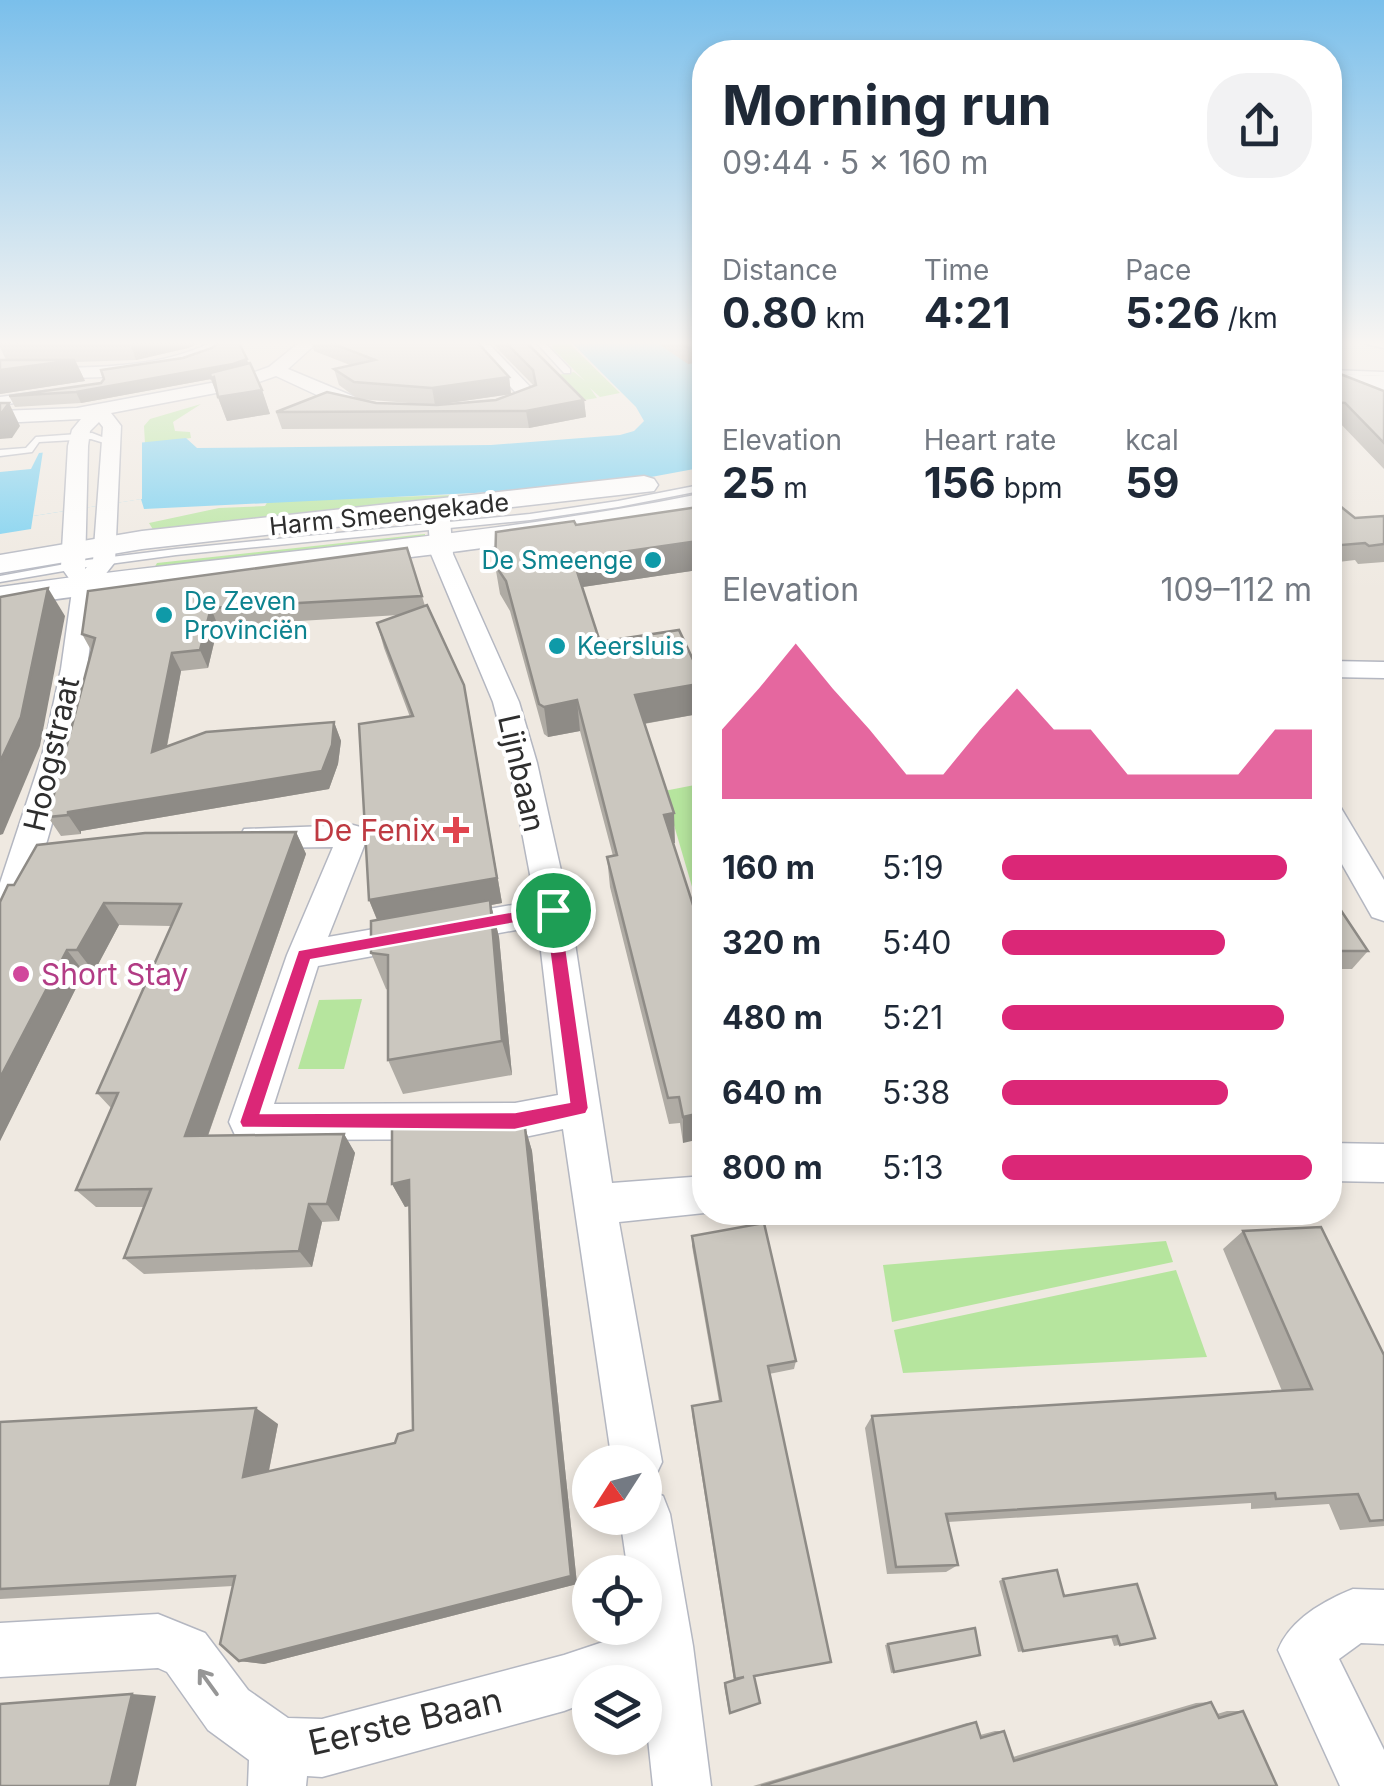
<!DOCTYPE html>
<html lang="en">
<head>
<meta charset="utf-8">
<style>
	:root { --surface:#fff; --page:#f2f2f3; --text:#1f2937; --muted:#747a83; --accent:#db2777 }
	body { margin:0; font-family:Inter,sans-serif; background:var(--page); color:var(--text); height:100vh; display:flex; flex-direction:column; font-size:38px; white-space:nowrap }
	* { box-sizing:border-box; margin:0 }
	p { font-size:32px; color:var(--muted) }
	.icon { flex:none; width:55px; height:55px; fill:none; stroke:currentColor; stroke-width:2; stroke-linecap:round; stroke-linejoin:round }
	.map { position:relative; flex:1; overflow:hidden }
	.panel { position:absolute; left:692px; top:40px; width:650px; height:1185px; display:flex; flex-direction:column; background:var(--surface); border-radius:40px; box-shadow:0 5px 15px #0003 }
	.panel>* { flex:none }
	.needle { width:65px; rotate:234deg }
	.fabs { position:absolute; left:572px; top:1445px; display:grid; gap:20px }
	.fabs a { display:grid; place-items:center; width:90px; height:90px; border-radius:50%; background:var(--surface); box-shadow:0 5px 15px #0003; font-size:50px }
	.pin { position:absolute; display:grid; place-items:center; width:85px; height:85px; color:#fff; margin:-42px; border:5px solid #fff; border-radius:50%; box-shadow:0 2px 10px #0007 }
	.round { display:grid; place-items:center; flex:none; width:105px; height:105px; border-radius:40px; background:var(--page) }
	.summary { display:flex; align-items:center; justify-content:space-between; height:170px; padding:0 30px }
	h1 { font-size:55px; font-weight:700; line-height:75px }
	.figures { display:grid; grid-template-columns:repeat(3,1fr); gap:15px; height:170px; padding:10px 30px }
	.figures div { display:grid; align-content:center }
	.figures b { font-size:42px; font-weight:700 }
	.figures small { font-size:28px; font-weight:400 }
	.figures p { font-size:28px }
	.chart { height:280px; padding:20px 30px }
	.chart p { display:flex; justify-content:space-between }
	.chart svg { width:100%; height:180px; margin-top:10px; fill:var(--accent); opacity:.7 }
	ul { padding:0 30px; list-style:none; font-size:32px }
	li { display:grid; grid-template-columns:160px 120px 1fr; align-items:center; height:75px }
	li i { height:25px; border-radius:12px; background:var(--accent) }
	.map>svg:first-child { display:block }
	.green { fill:#b6e59e }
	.water { fill:#75cff0 }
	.pier { fill:#efe9e1 }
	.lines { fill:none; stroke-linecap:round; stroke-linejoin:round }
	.service-casing { stroke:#b4b7c1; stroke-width:3 }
	.pedestrian-casing { stroke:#b4b7c1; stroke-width:3 }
	.minor-casing { stroke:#b4b7c1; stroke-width:3 }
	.secondary-casing { stroke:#b4b7c1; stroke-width:3 }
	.service { fill:#fff; fill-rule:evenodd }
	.pedestrian { fill:#fff; fill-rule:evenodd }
	.minor { fill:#fff; fill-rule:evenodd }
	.secondary { fill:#fff; fill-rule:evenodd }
	.wall { fill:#afaba4 }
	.shaded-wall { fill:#8e8b86 }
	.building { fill:#cbc7bf; stroke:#8e8b86; stroke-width:2.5 }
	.oneway { stroke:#969696 }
	.route { fill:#db2777; stroke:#fff; stroke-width:2.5; fill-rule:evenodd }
	.culture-dot { fill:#0f9aa8; stroke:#fff; stroke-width:4 }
	.health-dot { fill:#e0444e; stroke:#fff; stroke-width:4 }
	.hotel-dot { fill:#d1479c; stroke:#fff; stroke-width:4 }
	.labels { text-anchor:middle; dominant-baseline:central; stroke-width:8; stroke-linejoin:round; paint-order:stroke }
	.far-street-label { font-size:25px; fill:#2e2e2e; stroke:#fff }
	.far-culture-label { font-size:25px; fill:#0d838f; stroke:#fff; text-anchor:start }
	.street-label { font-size:30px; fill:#2e2e2e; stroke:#fff }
	.health-label { font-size:30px; fill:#be3a42; stroke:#fff; text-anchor:end }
	.hotel-label { font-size:30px; fill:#b23c85; stroke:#fff; text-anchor:start }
	.near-street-label { font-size:35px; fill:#2e2e2e; stroke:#fff }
</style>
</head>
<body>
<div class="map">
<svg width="1384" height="1786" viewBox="0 0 1384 1786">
	<rect width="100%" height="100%" fill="#efe9e1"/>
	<g class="green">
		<path d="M 551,341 L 567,341 L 620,393 L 600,397 L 590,388 L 597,398 L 572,402 L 547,377 L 574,372 L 585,381 L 553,349 Z"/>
		<path d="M 201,404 L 173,422 L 175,431 L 190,432 L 191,438 L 145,444 L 144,426 L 150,419 Z"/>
		<path d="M 516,493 L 157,536 L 149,523 L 219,508 L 265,506 L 268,501 Z"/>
		<path d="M 425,534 L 425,539 L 153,570 L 157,563 Z"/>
		<path d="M 705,783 L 705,931 L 664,791 Z"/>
		<path d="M 362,999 L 344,1069 L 298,1069 L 319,1000 Z"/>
		<path d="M 1166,1241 L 1173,1262 L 892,1322 L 883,1265 Z"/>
		<path d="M 1176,1270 L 1207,1357 L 903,1373 L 894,1330 Z"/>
	</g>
	<path class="water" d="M 570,341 L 689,341 L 705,352 L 705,467 L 597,487 L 144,509 L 141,499 L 33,516 L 31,529 L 0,534 L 0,472 L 31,469 L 39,453 L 186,438 L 197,448 L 491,445 L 620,435 L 634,431 L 644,421 L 636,407 Z"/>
	<path class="pier" d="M 142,439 L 142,499 L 33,516 L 43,451 Z"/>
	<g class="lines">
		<defs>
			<g id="service">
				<path d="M 535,341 L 543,341 L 570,369 L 570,373 L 564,373 Z"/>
				<path d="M 1330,370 L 1384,372 L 1384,376 L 1330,374 Z"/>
				<path d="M 92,433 L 115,442 L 111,445 L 91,439 L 39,442 L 32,452 L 0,456 L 0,450 L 26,448 L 36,437 Z"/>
				<path d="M 705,484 L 705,490 L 618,507 L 530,520 L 176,555 L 87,567 L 0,582 L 0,576 L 87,560 L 176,549 L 530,514 L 618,501 Z"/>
			</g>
			<path id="pedestrian" d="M 46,391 L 53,395 L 51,398 L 0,405 L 0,397 Z"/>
			<g id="minor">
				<path d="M 214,341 L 235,341 C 186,386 64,376 0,379 L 0,369 C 70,366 150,374 214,341 Z"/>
				<path d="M 301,341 L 319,341 L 288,369 L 372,404 L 372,412 L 347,409 L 276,376 L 242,388 L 111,413 L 121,426 L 115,562 L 97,585 L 87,669 L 71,756 L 47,841 L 17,920 L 12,929 L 0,933 L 0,883 L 42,756 L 61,669 L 73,584 L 61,567 L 68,446 L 72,430 L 81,419 L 0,423 L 0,411 L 77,408 L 238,378 L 269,367 ZM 99,422 L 103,427 L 93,561 L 85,569 L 88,446 L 90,431 Z"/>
				<path d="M 459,341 L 490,345 L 534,391 L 534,399 L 527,407 L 489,411 L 489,403 L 518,395 L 478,351 Z"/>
				<path d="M 1364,341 L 1384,341 L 1384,348 L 1366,344 Z"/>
				<path d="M 438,503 L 449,509 L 453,554 L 519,702 L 537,763 L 570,911 L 612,1183 L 705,1176 L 705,1212 L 714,1212 L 619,1222 L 662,1462 L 654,1479 L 645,1483 L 645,1462 L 612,1462 L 563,1129 L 515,1139 L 249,1140 L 235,1135 L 229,1122 L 287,955 L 333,847 L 255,848 L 244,845 L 240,837 L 244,829 L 353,825 L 364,828 L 368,836 L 328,937 L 535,901 L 509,763 L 493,702 L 431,554 L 427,509 ZM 538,926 L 558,1095 L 515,1103 L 274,1104 L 318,966 Z"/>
				<path d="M 1330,661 L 1384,662 L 1384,678 L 1330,677 Z"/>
				<path d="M 1330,805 L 1341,808 L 1384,880 L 1384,921 L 1372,917 L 1330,843 Z"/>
				<path d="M 1330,1143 L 1384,1144 L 1384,1182 L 1330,1181 Z"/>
				<path d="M 645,1489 L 663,1496 L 670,1514 L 693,1646 L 711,1786 L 653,1786 L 642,1682 L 590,1682 L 590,1701 L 564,1711 L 322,1777 L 307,1776 L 306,1786 L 248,1786 L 249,1760 L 208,1730 L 167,1672 L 158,1668 L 0,1677 L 0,1623 L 158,1614 L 205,1633 L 248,1690 L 288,1718 L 322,1719 L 564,1655 L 645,1628 L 645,1572 L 628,1572 L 620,1518 L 645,1518 Z"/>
				<path d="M 1353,1589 L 1384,1590 L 1384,1644 L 1361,1643 L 1339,1659 L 1384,1750 L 1384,1786 L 1340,1786 L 1278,1650 C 1290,1620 1323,1601 1353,1589 Z"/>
			</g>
			<g id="secondary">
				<path d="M 1330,374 L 1384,376 L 1384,390 L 1330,388 Z"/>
				<path d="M 644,476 L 654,479 L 658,485 L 654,491 L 142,549 L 0,573 L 0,555 L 142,531 Z"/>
				<path d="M 705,493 L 705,511 C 473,559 234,572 0,607 L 0,587 C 234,553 473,540 705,493 Z"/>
			</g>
		</defs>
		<use href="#service" class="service-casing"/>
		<use href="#pedestrian" class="pedestrian-casing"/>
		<use href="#minor" class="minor-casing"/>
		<use href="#secondary" class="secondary-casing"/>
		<use href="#service" class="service"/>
		<use href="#pedestrian" class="pedestrian"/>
		<use href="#minor" class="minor"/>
		<use href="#secondary" class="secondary"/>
	</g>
	<g class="wall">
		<path d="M 0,341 L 204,341 L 188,348 L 136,360 L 76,362 L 85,381 L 0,394 L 0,360 L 6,360 L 0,347 Z"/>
		<path d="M 311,341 L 476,341 L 509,377 L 511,394 L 435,405 L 358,399 L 339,385 L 334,369 L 350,365 L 314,351 Z"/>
		<path d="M 487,341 L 533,341 L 528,344 L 584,400 L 586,417 L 529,428 L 282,429 L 276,412 L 376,403 L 437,405 L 496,400 L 534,386 L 490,341 Z"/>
		<path d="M 654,341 L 705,341 L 705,361 L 688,364 Z"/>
		<path d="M 212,348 L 248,364 L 262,390 L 270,414 L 227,421 L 211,379 L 81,403 L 15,407 L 9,396 L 101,383 L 183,358 Z"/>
		<path d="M 1330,370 L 1384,391 L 1384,469 L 1336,419 L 1330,419 Z"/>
		<path d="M 1330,498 L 1355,518 L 1384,516 L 1384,562 L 1358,564 L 1355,560 L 1330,563 Z"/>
		<path d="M 576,525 L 705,569 L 582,587 L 600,642 L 704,683 L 704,713 L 644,724 L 673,843 L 705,942 L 683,1143 L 680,1123 L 669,1124 L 610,887 L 607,857 L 613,856 L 580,731 L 548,737 L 544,734 L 510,611 L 500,594 L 495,565 Z"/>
		<path d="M 88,591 L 422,596 L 425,606 L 464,685 L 469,710 L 502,903 L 491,905 L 499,937 L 512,1075 L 403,1094 L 388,1060 L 388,990 L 386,989 L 371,953 L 377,920 L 369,900 L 410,717 L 384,648 L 377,623 L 399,615 L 218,626 L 208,668 L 181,671 L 167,747 L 334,722 L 341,741 L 338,764 L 329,789 L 81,831 L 81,834 L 61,836 L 48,817 L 92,652 L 82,634 Z"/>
		<path d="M 296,832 L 306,854 L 208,1136 L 344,1134 L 355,1153 L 339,1221 L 322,1222 L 312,1267 L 144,1274 L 124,1258 L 144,1207 L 96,1207 L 76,1190 L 111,1108 L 97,1093 L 171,926 L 119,925 L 94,972 L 84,972 L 0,1141 L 0,902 L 14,885 Z"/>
		<path d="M 1330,894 L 1368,951 L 1352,969 L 1330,969 Z"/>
		<path d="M 525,1127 L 532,1151 L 577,1584 L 264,1664 L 239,1661 L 233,1586 L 0,1599 L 0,1422 L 278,1424 L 269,1471 L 395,1443 L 413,1430 L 409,1206 L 405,1207 L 392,1184 Z"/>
		<path d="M 1243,1231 L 1384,1355 L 1384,1526 L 1340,1530 L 1329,1504 L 1251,1509 L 1251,1503 L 948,1522 L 958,1565 L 946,1572 L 887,1574 L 865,1428 L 872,1416 L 1282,1391 L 1223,1249 Z"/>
		<path d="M 692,1236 L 796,1361 L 794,1369 L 769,1374 L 831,1662 L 754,1677 L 760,1703 L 729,1713 L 724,1685 L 734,1680 L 692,1414 L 692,1406 L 719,1401 L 692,1246 Z"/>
		<path d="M 1003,1579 L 1064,1596 L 1155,1638 L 1114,1646 L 1111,1637 L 1018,1652 L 999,1581 Z"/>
		<path d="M 888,1644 L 980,1655 L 891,1673 L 885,1645 Z"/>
		<path d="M 1211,1702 L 1217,1714 L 1227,1711 L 1243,1711 L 1277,1786 L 753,1786 L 967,1723 L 976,1722 L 980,1735 L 995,1731 L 1004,1731 L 1013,1757 L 1196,1703 Z"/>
	</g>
	<g class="shaded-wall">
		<path d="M 129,341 L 204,341 L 188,348 L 136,360 Z"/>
		<path d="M 705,345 L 705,361 L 688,364 L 688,348 Z"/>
		<path d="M 247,359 L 250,370 L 262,390 L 270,414 L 227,421 L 211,379 L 81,403 L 76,392 Z"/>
		<path d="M 75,360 L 85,381 L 0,394 L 0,370 Z"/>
		<path d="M 509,377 L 511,394 L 435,405 L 432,388 Z"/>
		<path d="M 584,400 L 586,417 L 529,428 L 526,411 Z"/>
		<path d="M 9,403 L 20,426 L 12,438 L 0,439 L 0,415 Z"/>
		<path d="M 705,540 L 705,569 L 576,588 L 573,559 Z"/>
		<path d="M 48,588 L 65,616 L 40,746 L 3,834 L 0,835 L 0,762 Z"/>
		<path d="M 211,608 L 218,626 L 208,668 L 200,650 Z"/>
		<path d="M 172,653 L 181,671 L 162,771 L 152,752 Z"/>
		<path d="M 704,683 L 704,713 L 636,725 L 635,695 Z"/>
		<path d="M 464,685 L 502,903 L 491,905 L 499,937 L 512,1075 L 502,1041 L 379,924 L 369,900 Z"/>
		<path d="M 577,700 L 580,731 L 548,737 L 544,707 Z"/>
		<path d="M 334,722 L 341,741 L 338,764 L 329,789 L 81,831 L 81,834 L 68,815 L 68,812 Z"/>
		<path d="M 674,813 L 675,843 L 665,845 L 664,815 Z"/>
		<path d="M 296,832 L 306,854 L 201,1155 L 185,1136 Z"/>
		<path d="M 104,903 L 119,925 L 94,972 L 77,950 Z"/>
		<path d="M 67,950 L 84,972 L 0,1141 L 0,1078 Z"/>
		<path d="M 705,1112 L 705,1138 L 683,1143 L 683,1117 Z"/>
		<path d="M 525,1127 L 532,1151 L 577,1584 L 264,1664 L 239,1661 L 571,1576 Z"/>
		<path d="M 344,1134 L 355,1153 L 339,1221 L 327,1204 Z"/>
		<path d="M 409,1180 L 421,1203 L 405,1207 L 392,1184 Z"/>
		<path d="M 309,1204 L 322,1222 L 312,1267 L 299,1251 Z"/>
		<path d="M 256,1408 L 278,1424 L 265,1490 L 243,1477 Z"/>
		<path d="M 132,1694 L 156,1696 L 136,1786 L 110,1786 Z"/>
	</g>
	<g class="building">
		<path d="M 0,341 L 59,341 L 0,343 Z"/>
		<path d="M 222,341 L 238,341 L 247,359 L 233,364 L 76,392 L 9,396 L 101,383 L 104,379 L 101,370 L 183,358 L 212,348 Z"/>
		<path d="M 326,341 L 476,341 L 509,377 L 432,388 L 354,382 L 334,369 L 375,360 Z"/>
		<path d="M 504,341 L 525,341 L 584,400 L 526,411 L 276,412 L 327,392 L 376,403 L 437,405 L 496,400 L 536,385 L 533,370 Z"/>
		<path d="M 677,341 L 705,341 L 705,345 L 688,348 Z"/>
		<path d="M 0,360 L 75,360 L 0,370 Z"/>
		<path d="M 250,363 L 262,390 L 218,397 L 214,377 L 211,378 L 210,373 Z"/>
		<path d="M 1330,370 L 1384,391 L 1384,443 L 1345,403 L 1330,402 Z"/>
		<path d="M 0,403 L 9,403 L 0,415 Z"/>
		<path d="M 1330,498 L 1355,518 L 1384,516 L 1384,544 L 1369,546 L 1365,543 L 1330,546 Z"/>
		<path d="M 705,506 L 705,540 L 573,559 L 600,642 L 679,630 L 704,683 L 635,695 L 674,813 L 664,815 L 705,942 L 705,1112 L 683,1117 L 679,1097 L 668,1098 L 607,857 L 617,855 L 577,700 L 544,707 L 539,704 L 506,581 L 495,565 L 496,532 L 574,521 L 576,525 Z"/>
		<path d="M 407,548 L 422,596 L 211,608 L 200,650 L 172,653 L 152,752 L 206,732 L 334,722 L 332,745 L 322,771 L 68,812 L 68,815 L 48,817 L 95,638 L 82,634 L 88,591 Z"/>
		<path d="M 48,588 L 21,717 L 0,762 L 0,597 Z"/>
		<path d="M 427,605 L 464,685 L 497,878 L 369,900 L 359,724 L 413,716 L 377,623 Z"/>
		<path d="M 296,832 L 185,1136 L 344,1134 L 327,1204 L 309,1204 L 299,1251 L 124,1258 L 151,1189 L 76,1190 L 118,1093 L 97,1093 L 181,904 L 104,903 L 77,950 L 67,950 L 0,1078 L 0,902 L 8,885 L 14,885 L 37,845 L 145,833 Z"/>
		<path d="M 1330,894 L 1368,951 L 1330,951 Z"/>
		<path d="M 490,900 L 502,1041 L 388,1060 L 388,955 L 371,953 L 371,921 Z"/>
		<path d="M 525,1127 L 571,1576 L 239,1661 L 220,1644 L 235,1576 L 0,1589 L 0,1422 L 256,1408 L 243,1477 L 395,1443 L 398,1434 L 413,1430 L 409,1180 L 392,1184 L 392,1128 Z"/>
		<path d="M 764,1223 L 796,1361 L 768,1366 L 831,1662 L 754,1676 L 760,1703 L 730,1713 L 725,1683 L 744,1677 L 735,1679 L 692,1406 L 721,1401 L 692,1236 Z"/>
		<path d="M 1321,1227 L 1384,1355 L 1384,1520 L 1370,1521 L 1358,1494 L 1276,1499 L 1275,1493 L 946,1514 L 958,1565 L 896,1567 L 872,1416 L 1312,1389 L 1243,1231 Z"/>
		<path d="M 1057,1570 L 1064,1596 L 1137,1584 L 1155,1638 L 1120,1645 L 1117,1636 L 1023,1651 L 1003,1579 Z"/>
		<path d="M 975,1628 L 980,1655 L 894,1672 L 888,1644 Z"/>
		<path d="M 132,1694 L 110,1786 L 0,1786 L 0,1704 Z"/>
		<path d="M 1211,1702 L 1219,1718 L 1243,1711 L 1277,1786 L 761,1786 L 976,1722 L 981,1738 L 1004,1731 L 1014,1761 Z"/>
	</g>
	<defs><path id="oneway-shaft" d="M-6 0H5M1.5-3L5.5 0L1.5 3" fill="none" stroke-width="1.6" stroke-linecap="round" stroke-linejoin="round" transform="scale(2.5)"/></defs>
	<use class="oneway" href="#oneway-shaft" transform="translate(208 1682) rotate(-126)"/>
	<linearGradient id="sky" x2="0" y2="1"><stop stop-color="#7abfeb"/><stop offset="0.58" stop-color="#f8f5f2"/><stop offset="1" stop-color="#f8f5f2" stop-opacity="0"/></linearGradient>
	<rect width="1384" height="591" fill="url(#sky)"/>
	<path class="route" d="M 553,904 L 561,910 L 589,1108 L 586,1114 L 515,1130 L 242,1128 L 239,1122 L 298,950 ZM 545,918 L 569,1102 L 515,1112 L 261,1113 L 311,960 Z"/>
	<g class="culture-dot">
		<circle cx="653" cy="560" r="10"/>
		<circle cx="164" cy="615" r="10"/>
		<circle cx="557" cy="646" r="10"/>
	</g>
	<path class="health-dot" d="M451 815h10v10h10v10h-10v10h-10v-10h-10v-10h10z"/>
	<circle class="hotel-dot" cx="21" cy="974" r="10"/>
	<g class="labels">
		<g class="far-street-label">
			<text transform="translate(389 514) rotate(-6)">Harm Smeengekade</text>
		</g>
		<g class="far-culture-label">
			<text x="633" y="560" text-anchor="end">De Smeenge</text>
			<text x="184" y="601">De Zeven<tspan x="184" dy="29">Provinciën</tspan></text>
			<text x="577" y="646">Keersluis</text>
		</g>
		<g class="street-label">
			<text transform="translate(51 754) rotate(-77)">Hoogstraat</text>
			<text transform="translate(522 773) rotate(77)">Lijnbaan</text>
		</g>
		<g class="health-label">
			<text x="436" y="830">De Fenix</text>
		</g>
		<g class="hotel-label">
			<text x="41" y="974">Short Stay</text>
		</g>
		<g class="near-street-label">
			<text transform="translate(405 1721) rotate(-13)">Eerste Baan</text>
		</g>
	</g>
</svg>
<div class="fabs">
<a><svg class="needle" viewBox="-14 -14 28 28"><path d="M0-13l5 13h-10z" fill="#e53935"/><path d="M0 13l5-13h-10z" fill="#747a83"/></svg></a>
<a><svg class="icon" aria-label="locate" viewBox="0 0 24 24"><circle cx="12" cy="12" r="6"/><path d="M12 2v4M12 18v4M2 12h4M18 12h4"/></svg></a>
<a><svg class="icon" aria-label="layers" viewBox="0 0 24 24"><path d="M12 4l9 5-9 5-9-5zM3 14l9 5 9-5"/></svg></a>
</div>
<div class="pin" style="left:553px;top:910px;background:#1e9e55"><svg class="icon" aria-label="arrive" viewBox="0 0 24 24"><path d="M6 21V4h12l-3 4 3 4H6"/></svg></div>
<section class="panel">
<div class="summary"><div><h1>Morning run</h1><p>09:44 · 5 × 160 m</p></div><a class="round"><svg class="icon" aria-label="share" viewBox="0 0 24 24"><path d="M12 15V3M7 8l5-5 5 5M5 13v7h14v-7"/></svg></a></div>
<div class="figures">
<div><p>Distance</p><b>0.80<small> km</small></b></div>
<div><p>Time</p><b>4:21</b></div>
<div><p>Pace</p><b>5:26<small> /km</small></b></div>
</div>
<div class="figures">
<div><p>Elevation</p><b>25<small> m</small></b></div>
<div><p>Heart rate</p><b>156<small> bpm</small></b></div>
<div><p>kcal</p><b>59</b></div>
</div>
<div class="chart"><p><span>Elevation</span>109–112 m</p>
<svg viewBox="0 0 160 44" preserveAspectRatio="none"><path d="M0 44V27L10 17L20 6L30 17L40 27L50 38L60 38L70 27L80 17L90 27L100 27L110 38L120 38L130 38L140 38L150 27L160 27V44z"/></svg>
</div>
<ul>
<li><b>160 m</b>5:19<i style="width:92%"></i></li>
<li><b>320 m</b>5:40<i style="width:72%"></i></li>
<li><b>480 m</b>5:21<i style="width:91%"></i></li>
<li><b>640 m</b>5:38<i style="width:73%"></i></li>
<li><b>800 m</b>5:13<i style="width:100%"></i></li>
</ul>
</section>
</div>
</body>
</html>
